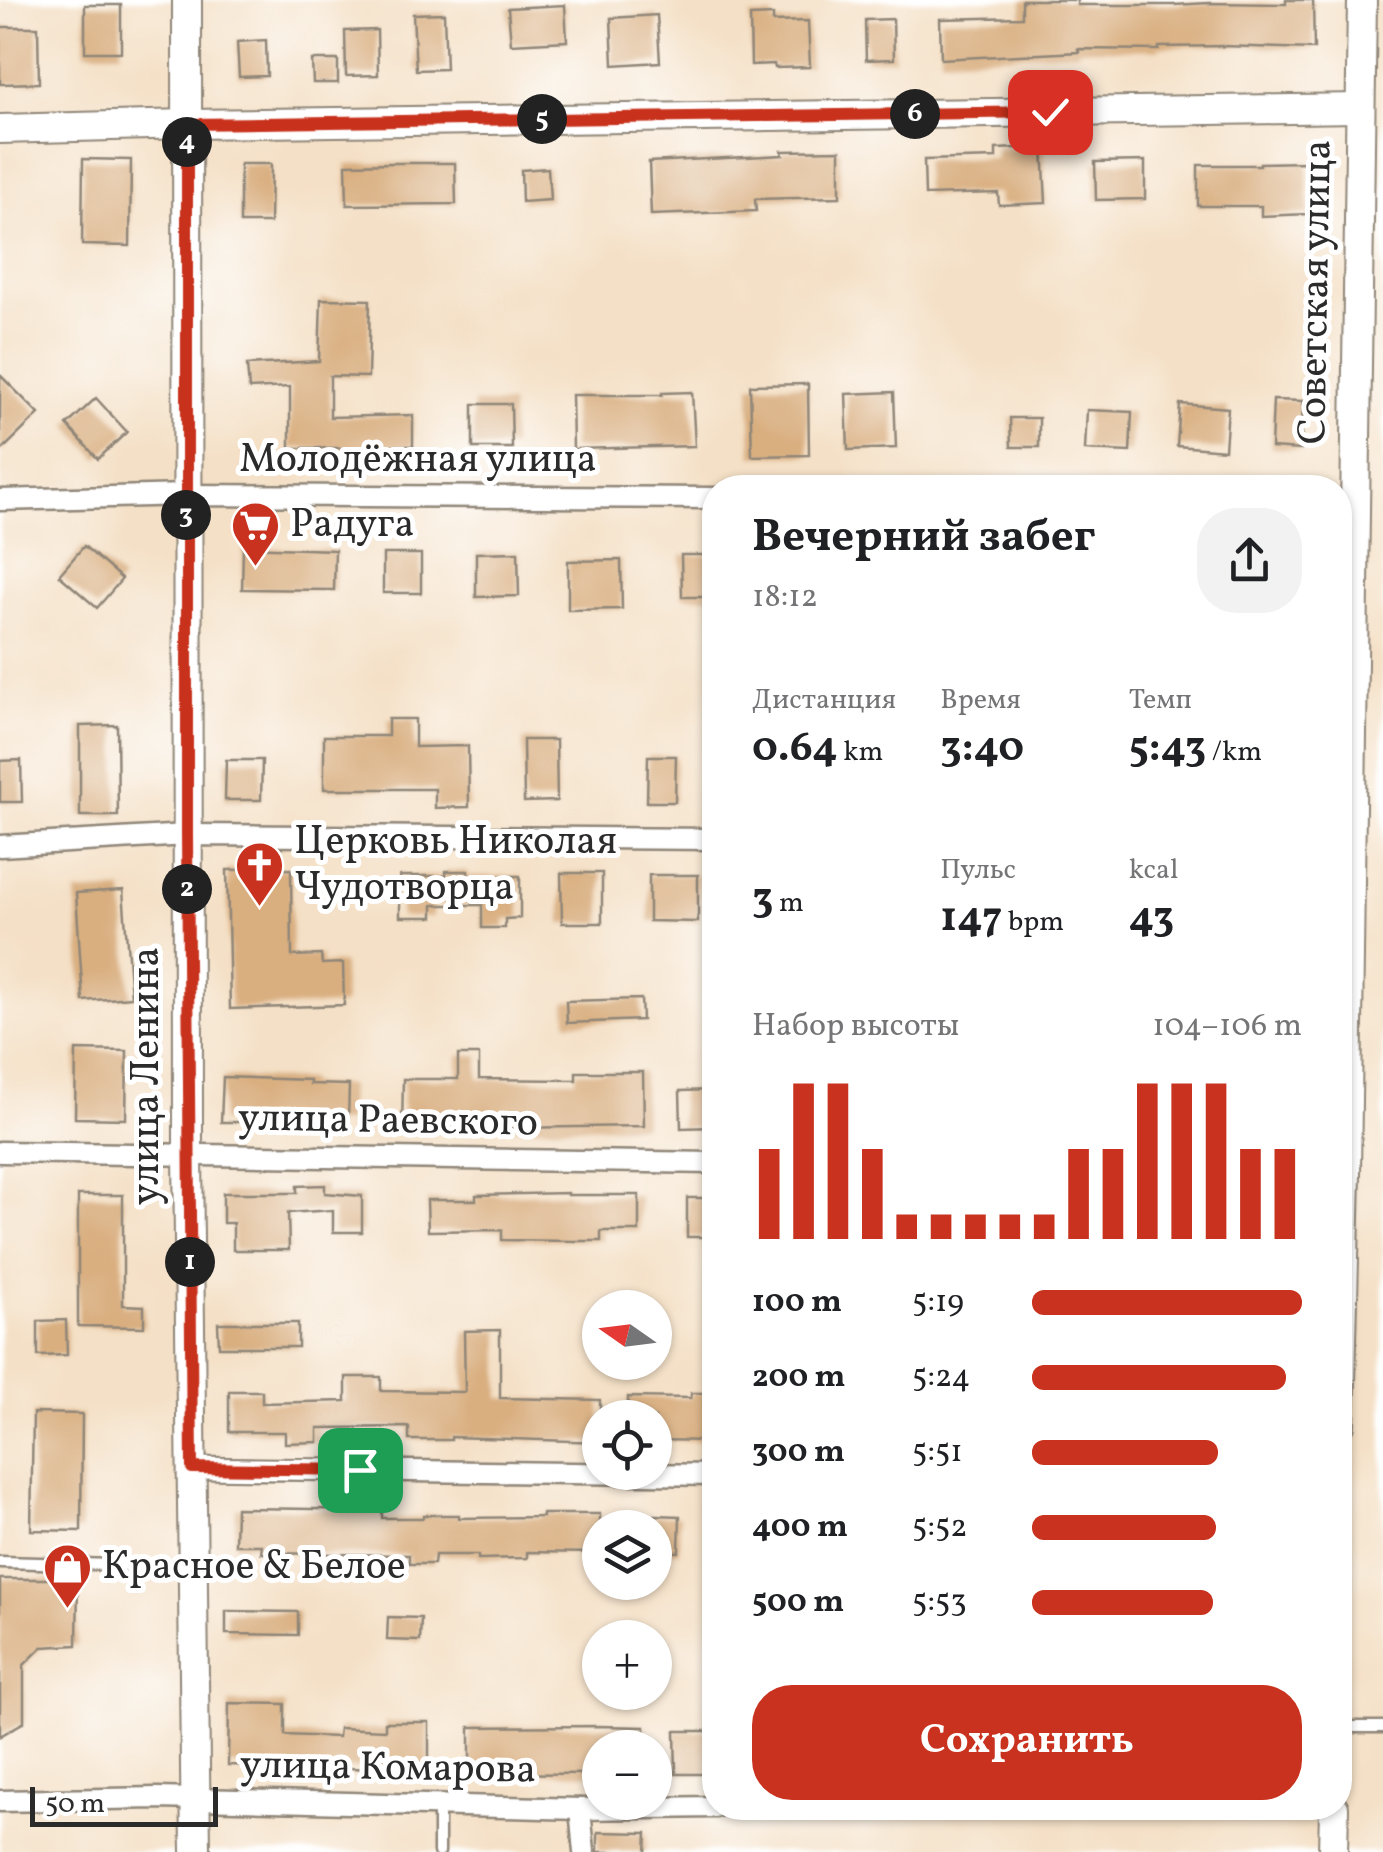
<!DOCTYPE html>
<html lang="ru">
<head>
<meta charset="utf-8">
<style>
	:root { --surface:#fff; --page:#f2f2f2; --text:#202124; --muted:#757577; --accent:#c8321e }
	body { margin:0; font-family:Vollkorn,serif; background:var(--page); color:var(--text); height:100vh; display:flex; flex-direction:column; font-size:38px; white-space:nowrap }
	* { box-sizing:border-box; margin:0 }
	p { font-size:32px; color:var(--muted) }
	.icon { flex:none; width:55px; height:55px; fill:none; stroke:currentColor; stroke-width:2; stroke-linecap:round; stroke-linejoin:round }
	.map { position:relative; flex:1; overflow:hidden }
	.details { position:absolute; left:702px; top:475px; width:650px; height:1345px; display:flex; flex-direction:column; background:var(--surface); border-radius:40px; box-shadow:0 2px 8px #0004 }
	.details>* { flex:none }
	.needle { width:65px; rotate:284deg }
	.controls { position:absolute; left:582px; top:1290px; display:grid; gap:20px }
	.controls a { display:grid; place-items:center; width:90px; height:90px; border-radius:50%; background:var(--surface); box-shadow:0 2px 8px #0004; font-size:50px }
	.scale { position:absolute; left:30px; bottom:25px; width:188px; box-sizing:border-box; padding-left:10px; border:5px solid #2b2b2b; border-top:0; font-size:28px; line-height:35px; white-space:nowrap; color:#2b2b2b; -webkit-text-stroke:8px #fff; paint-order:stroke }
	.pin { position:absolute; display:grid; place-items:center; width:85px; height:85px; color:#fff; margin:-42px; border-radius:20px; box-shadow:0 5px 15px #0006 }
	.km { position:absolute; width:50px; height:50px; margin:-25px; border-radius:50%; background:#222; color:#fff; font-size:28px; line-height:50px; text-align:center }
	.round { display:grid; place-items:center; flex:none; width:105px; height:105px; border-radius:40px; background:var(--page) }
	.head { display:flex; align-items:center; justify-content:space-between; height:170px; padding:0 50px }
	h1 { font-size:45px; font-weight:700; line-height:75px }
	.stats { display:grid; grid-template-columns:repeat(3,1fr); gap:15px; height:170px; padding:10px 50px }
	.stats div { display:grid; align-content:center }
	.stats b { font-size:42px; font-weight:700 }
	.stats small { font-size:28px; font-weight:400 }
	.stats p { font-size:28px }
	.chart { height:280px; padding:20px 50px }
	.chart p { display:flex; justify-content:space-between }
	.chart svg { width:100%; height:180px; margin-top:10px; stroke:var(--accent); stroke-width:6 }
	.button { display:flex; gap:20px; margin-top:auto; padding:20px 50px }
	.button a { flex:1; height:115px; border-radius:40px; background:var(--accent); color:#fff; font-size:40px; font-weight:700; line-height:115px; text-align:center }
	ul { padding:0 50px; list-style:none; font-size:32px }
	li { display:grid; grid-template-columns:160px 120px 1fr; align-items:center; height:75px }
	li i { height:25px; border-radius:12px; background:var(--accent) }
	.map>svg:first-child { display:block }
	.building { fill:#d9af80 }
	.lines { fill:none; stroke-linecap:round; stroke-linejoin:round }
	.lane-casing { stroke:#908678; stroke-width:15 }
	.street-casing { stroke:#908678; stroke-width:25 }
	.secondary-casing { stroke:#908678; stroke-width:32 }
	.lane { stroke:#fff; stroke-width:10 }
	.street { stroke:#fff; stroke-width:20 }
	.secondary { stroke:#fff; stroke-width:28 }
	.route-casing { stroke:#fff; stroke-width:20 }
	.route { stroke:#c8321e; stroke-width:12 }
	.labels { text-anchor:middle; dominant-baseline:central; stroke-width:10; stroke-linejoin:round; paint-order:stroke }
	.street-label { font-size:40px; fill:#2b2b2b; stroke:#fff }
	.poi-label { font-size:40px; fill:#2b2b2b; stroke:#fff; text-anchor:start }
</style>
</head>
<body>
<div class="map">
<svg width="1383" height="1852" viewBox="0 0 1383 1852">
	<rect width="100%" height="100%" fill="#fff"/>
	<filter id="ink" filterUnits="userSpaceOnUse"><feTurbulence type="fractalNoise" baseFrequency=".01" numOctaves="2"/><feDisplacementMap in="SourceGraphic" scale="20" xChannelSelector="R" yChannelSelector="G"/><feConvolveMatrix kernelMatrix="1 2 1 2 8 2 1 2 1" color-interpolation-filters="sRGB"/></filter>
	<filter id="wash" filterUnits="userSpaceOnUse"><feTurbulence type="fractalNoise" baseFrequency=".0048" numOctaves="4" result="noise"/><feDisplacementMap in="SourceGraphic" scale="40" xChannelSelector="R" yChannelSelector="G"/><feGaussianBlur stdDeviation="2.25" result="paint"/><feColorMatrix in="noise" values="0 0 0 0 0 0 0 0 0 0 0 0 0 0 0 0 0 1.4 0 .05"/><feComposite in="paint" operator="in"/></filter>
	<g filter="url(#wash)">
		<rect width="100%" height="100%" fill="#f4e0c6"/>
		<g id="blocks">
			<g class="building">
				<path d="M 1022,0 L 1077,0 L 1077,5 L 1174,5 L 1208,3 L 1286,4 L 1286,0 L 1313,0 L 1314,49 L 1223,46 L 1159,47 L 1159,50 L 1078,49 L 1079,52 L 941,59 L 940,19 L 1022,17 Z"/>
				<rect x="85" y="5" width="36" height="47"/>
				<path d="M 565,5 L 567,41 L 511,44 L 508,8 Z"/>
				<path d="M 444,13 L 446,69 L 416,70 L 413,14 Z"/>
				<path d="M 657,15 L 660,62 L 613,65 L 611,18 Z"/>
				<path d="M 773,15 L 773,22 L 808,21 L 810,67 L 775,68 L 774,64 L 751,65 L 750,16 Z"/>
				<path d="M 893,19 L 894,59 L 866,60 L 865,20 Z"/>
				<path d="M 0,27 L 38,27 L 39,83 L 0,84 Z"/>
				<path d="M 377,30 L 378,75 L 346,76 L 345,31 Z"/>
				<path d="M 266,40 L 267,76 L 239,77 L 237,42 Z"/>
				<path d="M 312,60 L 338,60 L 338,83 L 313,83 Z"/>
				<path d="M 1043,147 L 1046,203 L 999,205 L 998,193 L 925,195 L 924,160 L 996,158 L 996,149 Z"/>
				<path d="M 840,150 L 840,197 L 755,199 L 756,211 L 651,215 L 649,162 L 783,155 L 782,151 Z"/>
				<path d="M 83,159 L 131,160 L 130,246 L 82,245 Z"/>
				<path d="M 1145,161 L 1145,199 L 1096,200 L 1095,162 Z"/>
				<path d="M 1307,162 L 1309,214 L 1261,216 L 1261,206 L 1198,206 L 1198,165 L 1260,165 L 1260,163 Z"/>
				<path d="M 397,163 L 455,163 L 456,204 L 347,205 L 346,164 Z"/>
				<path d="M 240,164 L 271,164 L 270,223 L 240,223 Z"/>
				<path d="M 548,168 L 550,200 L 522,202 L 521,170 Z"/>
				<path d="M 321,299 L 370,300 L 368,377 L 330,376 L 330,417 L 413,415 L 413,446 L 364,446 L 364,458 L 341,458 L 341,448 L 290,448 L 290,387 L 249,389 L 247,365 L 319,361 Z"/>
				<path d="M 0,375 L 39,414 L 0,452 Z"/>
				<path d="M 808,384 L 809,455 L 752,456 L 750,385 Z"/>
				<path d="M 692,392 L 695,446 L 573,449 L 572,395 L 662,395 L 662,393 Z"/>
				<path d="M 894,392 L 896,448 L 848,450 L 846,394 Z"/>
				<path d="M 96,398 L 127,432 L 98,459 L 67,425 Z"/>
				<path d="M 1273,400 L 1303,401 L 1301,450 L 1271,448 Z"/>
				<path d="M 473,404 L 511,404 L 512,448 L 473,448 Z"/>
				<path d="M 1180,404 L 1228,408 L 1225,450 L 1177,446 Z"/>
				<path d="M 1087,410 L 1132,412 L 1130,452 L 1085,450 Z"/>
				<path d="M 1010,418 L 1039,418 L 1039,447 L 1011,447 Z"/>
				<path d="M 84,546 L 122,579 L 97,608 L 59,575 Z"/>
				<path d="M 243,547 L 335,550 L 334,590 L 242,589 Z"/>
				<path d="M 518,552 L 519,596 L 476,597 L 476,553 Z"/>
				<rect x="383" y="554" width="38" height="39"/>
				<path d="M 681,555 L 710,555 L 710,597 L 682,597 Z"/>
				<path d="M 621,560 L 622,609 L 568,610 L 568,561 Z"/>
				<path d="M 388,719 L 415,719 L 415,747 L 468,746 L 469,807 L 435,808 L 435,789 L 324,789 L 324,736 L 388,736 Z"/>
				<path d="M 117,725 L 118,816 L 80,816 L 80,726 Z"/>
				<path d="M 523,740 L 556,740 L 557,801 L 524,802 Z"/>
				<path d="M 648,756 L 676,756 L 675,802 L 647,802 Z"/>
				<path d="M 21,760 L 22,802 L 0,802 L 0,761 Z"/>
				<path d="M 226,760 L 262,760 L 261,800 L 225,800 Z"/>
				<path d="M 291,869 L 292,956 L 321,955 L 322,964 L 343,963 L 344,1005 L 230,1009 L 227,870 Z"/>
				<path d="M 446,871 L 468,871 L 468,876 L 520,876 L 520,918 L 505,919 L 505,928 L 482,928 L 482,905 L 433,905 L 433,917 L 400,917 L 400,876 L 446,876 Z"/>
				<path d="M 561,873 L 602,873 L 602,923 L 562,923 Z"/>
				<path d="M 649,875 L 698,875 L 698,922 L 649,921 Z"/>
				<path d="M 123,890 L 131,997 L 83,1001 L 76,893 Z"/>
				<path d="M 641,999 L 642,1020 L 567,1023 L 566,1001 Z"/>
				<path d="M 76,1050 L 127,1051 L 126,1119 L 75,1118 Z"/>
				<path d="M 458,1055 L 479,1055 L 479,1079 L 576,1080 L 576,1072 L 643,1072 L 644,1126 L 508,1128 L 508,1116 L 454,1115 L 453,1130 L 402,1129 L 403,1079 L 458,1079 Z"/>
				<path d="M 223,1077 L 310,1080 L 310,1084 L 349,1085 L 348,1122 L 221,1122 Z"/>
				<path d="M 715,1090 L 715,1127 L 681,1128 L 680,1091 Z"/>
				<path d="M 325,1185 L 325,1193 L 362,1196 L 362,1232 L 333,1232 L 333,1210 L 288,1213 L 289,1250 L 233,1250 L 233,1223 L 223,1223 L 223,1193 L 297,1193 L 297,1186 Z"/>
				<path d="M 568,1193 L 568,1195 L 639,1195 L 639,1231 L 601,1231 L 601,1241 L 572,1241 L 502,1240 L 502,1230 L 428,1231 L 427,1200 L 476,1200 L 476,1195 Z"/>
				<path d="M 78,1195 L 123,1195 L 123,1305 L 144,1306 L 144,1327 L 78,1326 Z"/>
				<rect x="687" y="1198" width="28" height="39"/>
				<path d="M 66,1320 L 67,1355 L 38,1356 L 38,1321 Z"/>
				<path d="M 218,1323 L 298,1323 L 298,1347 L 219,1347 Z"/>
				<path d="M 500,1330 L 500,1398 L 600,1400 L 600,1442 L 451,1437 L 451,1440 L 409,1440 L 409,1427 L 318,1428 L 318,1442 L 285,1443 L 285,1432 L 229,1432 L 229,1391 L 262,1391 L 262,1403 L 346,1401 L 346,1377 L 381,1377 L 381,1391 L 465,1392 L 464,1331 Z"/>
				<path d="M 691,1393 L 715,1393 L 715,1441 L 655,1440 L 655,1418 L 628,1418 L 628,1397 L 691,1398 Z"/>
				<path d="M 33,1413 L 82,1414 L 81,1531 L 31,1530 Z"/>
				<path d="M 236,1508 L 382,1510 L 382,1518 L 423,1518 L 423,1515 L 459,1515 L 459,1518 L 542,1517 L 542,1514 L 600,1514 L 600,1553 L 527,1552 L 527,1558 L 478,1559 L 478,1555 L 435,1555 L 434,1564 L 409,1564 L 409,1555 L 261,1553 L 262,1545 L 235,1545 Z"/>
				<path d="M 655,1515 L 680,1516 L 679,1552 L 655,1551 Z"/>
				<path d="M 0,1579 L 78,1579 L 77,1645 L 42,1647 L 24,1665 L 24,1722 L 0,1736 Z"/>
				<path d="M 226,1611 L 298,1612 L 298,1635 L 226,1634 Z"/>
				<path d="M 388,1617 L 421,1618 L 420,1641 L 387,1640 Z"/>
				<path d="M 229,1703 L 285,1704 L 285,1735 L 338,1737 L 339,1728 L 385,1730 L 385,1722 L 429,1722 L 429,1773 L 385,1772 L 385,1769 L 228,1765 Z"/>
				<path d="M 599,1726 L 645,1727 L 645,1748 L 600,1748 L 600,1770 L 589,1770 L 589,1774 L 470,1773 L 470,1727 Z"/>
				<path d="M 675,1731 L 715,1731 L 715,1774 L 676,1774 Z"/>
				<path d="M 598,1832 L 647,1833 L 646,1852 L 598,1852 Z"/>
			</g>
		</g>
	</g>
	<g filter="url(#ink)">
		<use href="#blocks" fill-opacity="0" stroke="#908678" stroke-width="2.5"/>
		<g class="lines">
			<defs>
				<g id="lane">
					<path d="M 0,1562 L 193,1567"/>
					<path d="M 1340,1727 L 1383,1727"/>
					<path d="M 439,1806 L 439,1852"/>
				</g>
				<g id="street">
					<path d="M 0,500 L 186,495 L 715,498"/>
					<path d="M 0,846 L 187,835 L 715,839"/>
					<path d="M 0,1152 L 715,1163"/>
					<path d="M 192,1468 L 715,1475"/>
					<path d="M 0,1801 L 157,1798 L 580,1809 L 715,1807"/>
					<path d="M 580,1809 L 584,1852"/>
				</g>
				<g id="secondary">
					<path d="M 187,0 L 188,1153 L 196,1852"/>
					<path d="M 0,129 L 187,124 L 1360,108"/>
					<path d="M 1340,1424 L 1346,1174 L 1362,0"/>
					<path d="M 1333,1852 L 1334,1808"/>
				</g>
			</defs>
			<use href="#lane" class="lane-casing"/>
			<use href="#street" class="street-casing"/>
			<use href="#secondary" class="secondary-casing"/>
			<use href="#lane" class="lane"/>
			<use href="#street" class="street"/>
			<use href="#secondary" class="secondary"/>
		</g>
	</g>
	<g class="lines" filter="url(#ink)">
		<defs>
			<path id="route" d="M 360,1470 L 192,1468 L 187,834 L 187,124 L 1050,112"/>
		</defs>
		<use href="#route" class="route-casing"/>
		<use href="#route" class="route"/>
	</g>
	<defs>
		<symbol id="supermarket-pin" viewBox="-11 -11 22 30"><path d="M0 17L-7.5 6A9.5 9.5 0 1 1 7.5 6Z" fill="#c8321e" stroke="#fff"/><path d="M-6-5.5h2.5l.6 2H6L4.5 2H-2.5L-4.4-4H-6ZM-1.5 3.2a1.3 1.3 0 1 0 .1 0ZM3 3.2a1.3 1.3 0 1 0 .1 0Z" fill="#fff"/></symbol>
		<symbol id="church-pin" viewBox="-11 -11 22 30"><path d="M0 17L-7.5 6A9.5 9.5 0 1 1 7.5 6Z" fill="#c8321e" stroke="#fff"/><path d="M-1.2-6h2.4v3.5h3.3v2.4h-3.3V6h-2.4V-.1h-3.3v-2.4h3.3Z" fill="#fff"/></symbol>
		<symbol id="shop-pin" viewBox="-11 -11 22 30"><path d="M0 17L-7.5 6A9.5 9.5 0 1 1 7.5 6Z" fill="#c8321e" stroke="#fff"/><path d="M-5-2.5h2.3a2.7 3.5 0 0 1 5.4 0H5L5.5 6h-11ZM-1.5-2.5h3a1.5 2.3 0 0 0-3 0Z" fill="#fff"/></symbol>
	</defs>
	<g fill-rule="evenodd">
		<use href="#supermarket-pin" x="228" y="498" width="55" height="75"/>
		<use href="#church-pin" x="232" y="838" width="55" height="75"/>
		<use href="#shop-pin" x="40" y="1540" width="55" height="75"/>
	</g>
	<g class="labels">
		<g class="street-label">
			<text transform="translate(1317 292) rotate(-89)">Советская улица</text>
			<text x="418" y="461">Молодёжная улица</text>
			<text transform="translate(148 1076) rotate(-90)">улица Ленина</text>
			<text transform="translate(388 1122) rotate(1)">улица Раевского</text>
			<text transform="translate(388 1769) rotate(1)">улица Комарова</text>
		</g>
		<g class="poi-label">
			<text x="290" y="526">Радуга</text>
			<text x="294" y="843">Церковь Николая<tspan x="294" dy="46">Чудотворца</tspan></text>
			<text x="102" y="1568">Красное &amp; Белое</text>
		</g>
	</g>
</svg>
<div class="controls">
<a><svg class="needle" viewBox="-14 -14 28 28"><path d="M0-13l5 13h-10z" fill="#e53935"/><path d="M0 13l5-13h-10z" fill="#757577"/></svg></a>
<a><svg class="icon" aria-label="locate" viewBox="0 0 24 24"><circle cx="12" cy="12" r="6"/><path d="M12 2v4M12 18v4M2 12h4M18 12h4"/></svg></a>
<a><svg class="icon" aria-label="layers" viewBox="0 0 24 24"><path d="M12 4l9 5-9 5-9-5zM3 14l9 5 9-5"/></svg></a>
<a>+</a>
<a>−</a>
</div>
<div class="scale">50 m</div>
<div class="pin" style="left:360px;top:1470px;background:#1e9e55"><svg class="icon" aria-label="arrive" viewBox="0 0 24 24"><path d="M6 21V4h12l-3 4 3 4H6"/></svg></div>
<div class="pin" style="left:1050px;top:112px;background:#d93025"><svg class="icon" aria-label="check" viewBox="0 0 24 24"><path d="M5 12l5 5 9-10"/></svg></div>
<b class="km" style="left:190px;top:1262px">1</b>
<b class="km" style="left:187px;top:889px">2</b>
<b class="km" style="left:186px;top:515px">3</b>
<b class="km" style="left:187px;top:142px">4</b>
<b class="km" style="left:542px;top:119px">5</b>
<b class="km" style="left:915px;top:114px">6</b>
<section class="details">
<div class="head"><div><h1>Вечерний забег</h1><p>18:12</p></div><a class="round"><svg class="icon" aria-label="share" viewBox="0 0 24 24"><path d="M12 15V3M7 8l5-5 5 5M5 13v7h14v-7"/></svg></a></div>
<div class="stats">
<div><p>Дистанция</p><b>0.64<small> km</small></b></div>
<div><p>Время</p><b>3:40</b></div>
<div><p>Темп</p><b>5:43<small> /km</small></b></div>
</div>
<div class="stats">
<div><b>3<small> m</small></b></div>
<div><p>Пульс</p><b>147<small> bpm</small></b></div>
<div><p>kcal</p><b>43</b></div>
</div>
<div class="chart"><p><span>Набор высоты</span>104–106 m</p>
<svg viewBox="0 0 160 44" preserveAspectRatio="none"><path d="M5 44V22M15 44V6M25 44V6M35 44V22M45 44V38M55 44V38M65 44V38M75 44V38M85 44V38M95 44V22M105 44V22M115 44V6M125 44V6M135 44V6M145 44V22M155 44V22"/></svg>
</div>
<ul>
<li><b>100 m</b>5:19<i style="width:100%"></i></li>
<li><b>200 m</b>5:24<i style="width:94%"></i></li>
<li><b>300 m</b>5:51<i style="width:69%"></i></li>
<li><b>400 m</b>5:52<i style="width:68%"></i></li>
<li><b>500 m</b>5:53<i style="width:67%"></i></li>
</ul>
<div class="button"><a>Сохранить</a></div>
</section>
</div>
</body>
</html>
